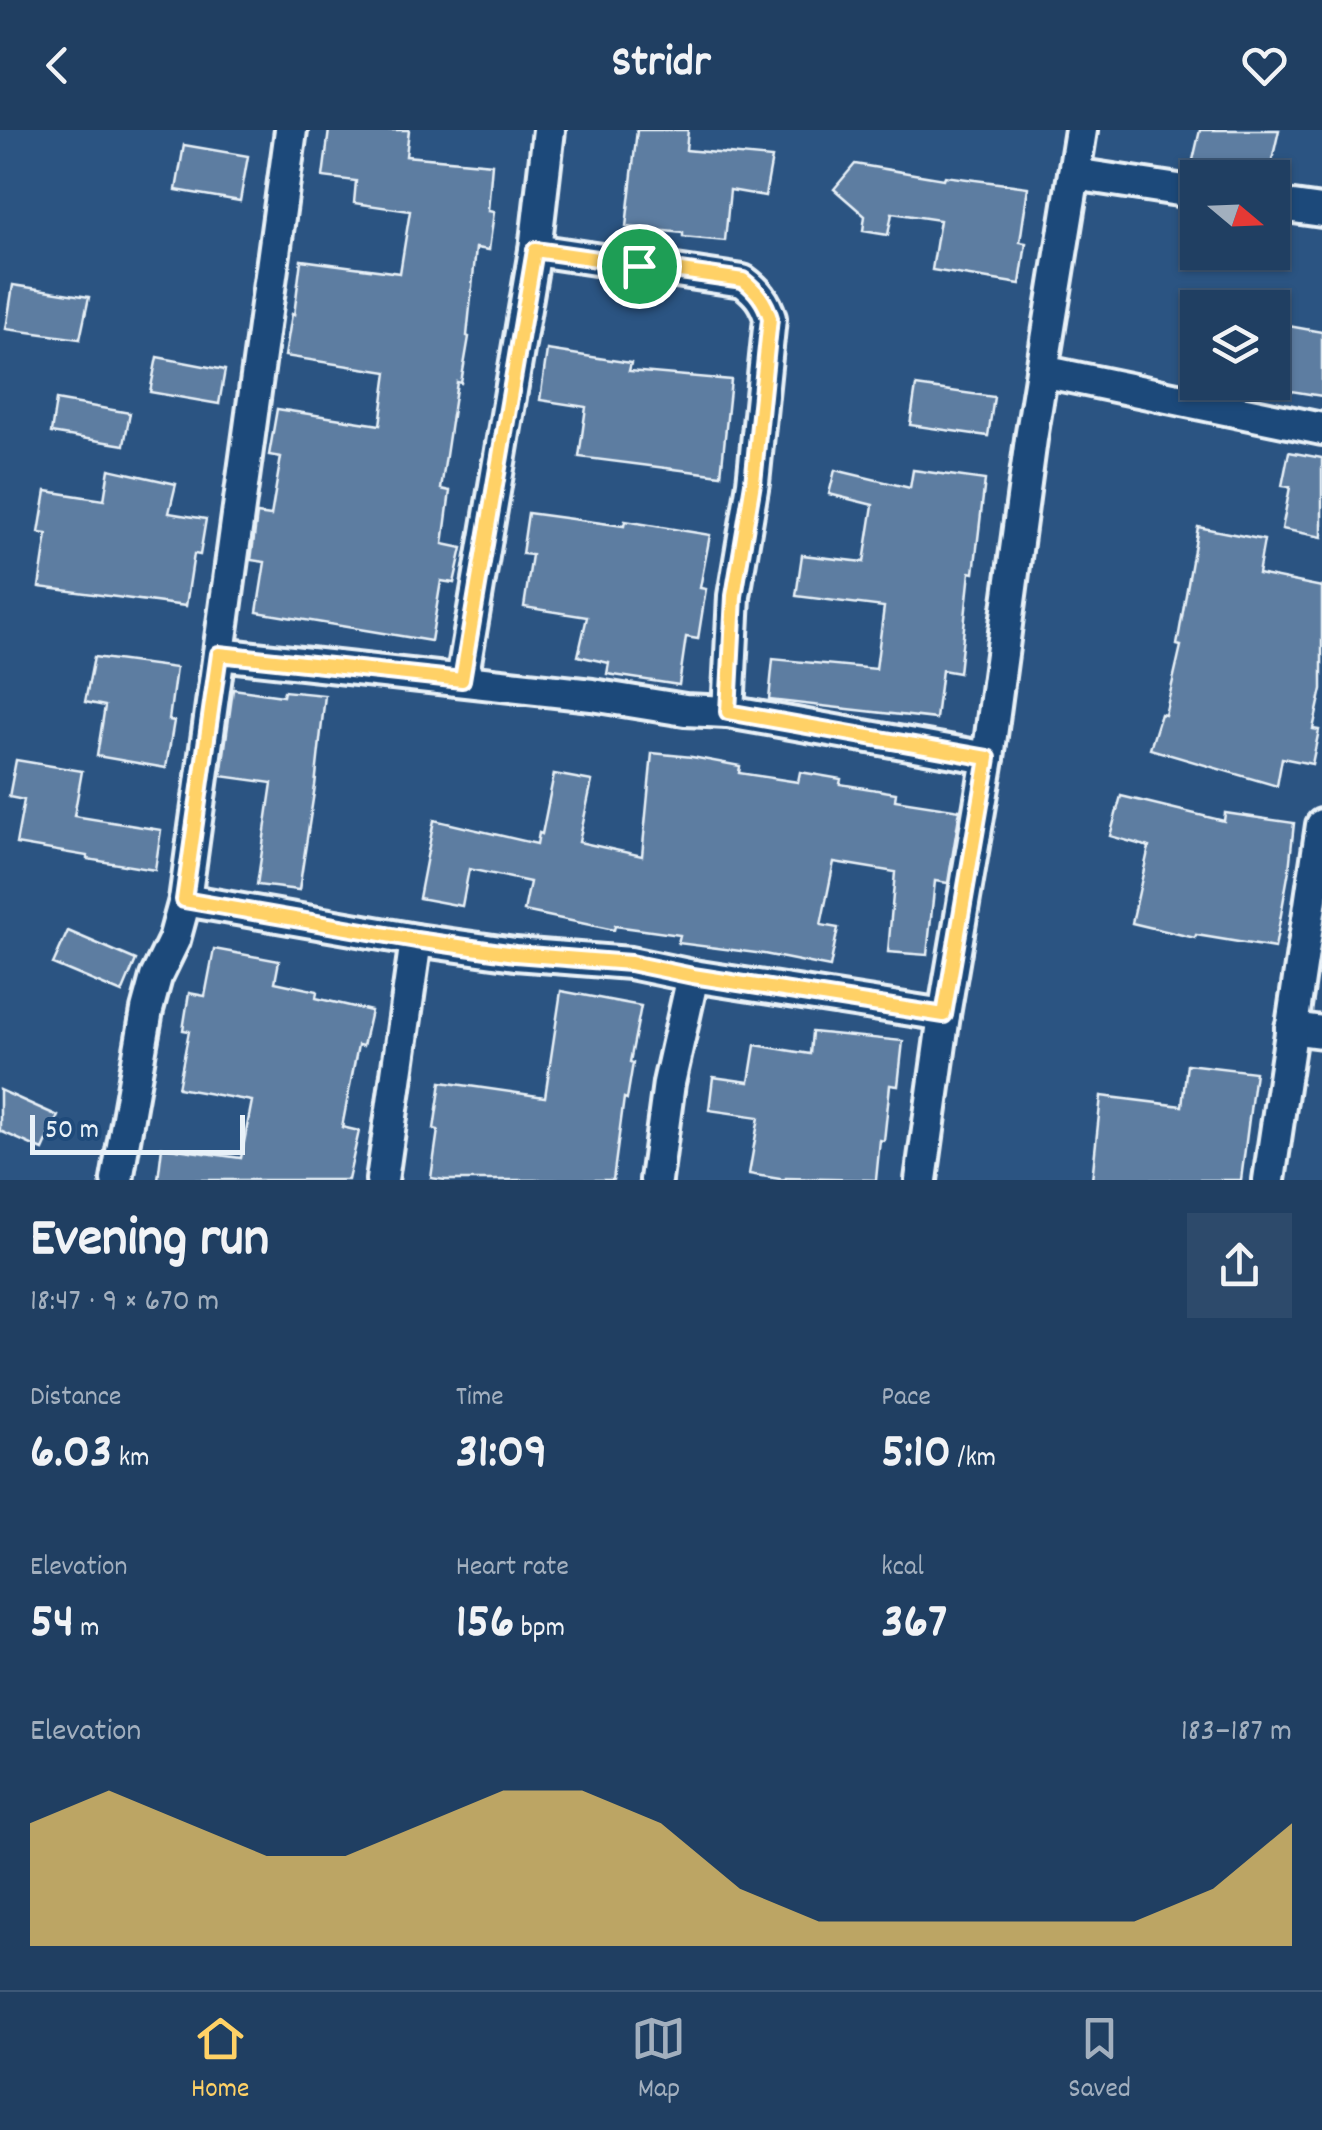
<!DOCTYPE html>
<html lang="en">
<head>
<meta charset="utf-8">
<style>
	:root { --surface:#203f62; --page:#2d4a6b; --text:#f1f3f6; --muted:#a2afbe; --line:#3d5877; --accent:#ffd166 }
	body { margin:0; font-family:Dekko,sans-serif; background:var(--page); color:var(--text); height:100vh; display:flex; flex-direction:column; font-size:38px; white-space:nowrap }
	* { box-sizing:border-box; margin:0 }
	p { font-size:32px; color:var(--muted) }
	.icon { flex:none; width:55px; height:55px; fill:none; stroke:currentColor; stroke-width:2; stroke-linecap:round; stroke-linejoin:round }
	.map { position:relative; height:1050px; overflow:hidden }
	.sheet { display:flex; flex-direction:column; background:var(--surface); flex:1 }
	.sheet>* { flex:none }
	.needle { width:65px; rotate:109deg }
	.tools { position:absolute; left:1180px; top:30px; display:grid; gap:20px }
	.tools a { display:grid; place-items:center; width:110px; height:110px; border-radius:0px; background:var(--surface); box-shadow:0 2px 8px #0004,0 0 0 2px var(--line); font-size:50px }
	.scale { position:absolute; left:30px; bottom:25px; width:215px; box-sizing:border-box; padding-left:10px; border:5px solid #e8f1f8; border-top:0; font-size:28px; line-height:35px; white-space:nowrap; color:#e8f1f8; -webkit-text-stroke:8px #1f4a7a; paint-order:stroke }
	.pin { position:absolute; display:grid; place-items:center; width:85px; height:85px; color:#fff; margin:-42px; border:5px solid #fff; border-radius:50%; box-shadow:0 2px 10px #0007 }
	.round { display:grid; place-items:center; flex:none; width:105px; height:105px; border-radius:0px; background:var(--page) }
	.head { display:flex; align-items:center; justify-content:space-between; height:170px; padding:0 30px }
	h1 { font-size:55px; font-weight:800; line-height:75px }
	.figures { display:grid; grid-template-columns:repeat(3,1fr); gap:15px; height:170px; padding:10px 30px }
	.figures div { display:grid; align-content:center }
	.figures b { font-size:50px; font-weight:800 }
	.figures small { font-size:28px; font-weight:400 }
	.figures p { font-size:28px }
	.chart { height:280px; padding:20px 30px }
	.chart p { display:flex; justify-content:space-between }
	.chart svg { width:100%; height:180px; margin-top:10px; fill:var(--accent); opacity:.7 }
	header { display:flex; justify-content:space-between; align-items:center; height:130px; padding:0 30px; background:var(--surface); font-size:45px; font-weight:800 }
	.dock { display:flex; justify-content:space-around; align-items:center; height:140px; border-top:2px solid var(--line); background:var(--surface); font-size:28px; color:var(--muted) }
	.dock a { display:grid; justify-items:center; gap:5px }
	.dock .current { color:var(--accent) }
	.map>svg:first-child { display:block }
	.building { fill:#5d7da1; stroke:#e8f1f8; stroke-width:2.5 }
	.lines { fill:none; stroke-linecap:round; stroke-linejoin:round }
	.minor-casing { stroke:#e8f1f8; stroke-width:38 }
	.minor { stroke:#1f4a7a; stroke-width:30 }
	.route-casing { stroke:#fff; stroke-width:20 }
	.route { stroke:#ffd166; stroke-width:12 }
</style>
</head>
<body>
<header><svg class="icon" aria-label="back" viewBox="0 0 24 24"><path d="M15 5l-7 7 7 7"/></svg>Stridr<svg class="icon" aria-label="heart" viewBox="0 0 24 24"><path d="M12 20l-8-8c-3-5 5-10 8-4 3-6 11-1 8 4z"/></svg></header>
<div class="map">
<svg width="1322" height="1050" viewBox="0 0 1322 1050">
	<rect width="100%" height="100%" fill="#2b5482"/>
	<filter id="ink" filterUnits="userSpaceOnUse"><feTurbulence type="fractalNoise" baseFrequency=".01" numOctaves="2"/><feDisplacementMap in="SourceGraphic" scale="20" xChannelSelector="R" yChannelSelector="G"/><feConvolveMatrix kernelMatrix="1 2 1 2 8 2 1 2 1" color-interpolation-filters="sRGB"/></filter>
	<g filter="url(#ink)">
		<g class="building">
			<path d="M 329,0 L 409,0 L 406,26 L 492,34 L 488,81 L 494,82 L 489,120 L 476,118 L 467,206 L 469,207 L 461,253 L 457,252 L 441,359 L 450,361 L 443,414 L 462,418 L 454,453 L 441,451 L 431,511 L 257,482 L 265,432 L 251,430 L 257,384 L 271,386 L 281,327 L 269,325 L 277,279 L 380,295 L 387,242 L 285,226 L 292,184 L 294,185 L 301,130 L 400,143 L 410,81 L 354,73 L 356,51 L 323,47 Z"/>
			<path d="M 637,0 L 688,0 L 686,20 L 772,28 L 765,66 L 730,60 L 725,111 L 683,107 L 683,103 L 626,97 Z"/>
			<path d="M 1200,0 L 1279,0 L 1268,48 L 1208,48 L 1190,43 Z"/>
			<path d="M 184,15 L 248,26 L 240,71 L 176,60 Z"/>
			<path d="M 855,34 L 944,49 L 945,46 L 1028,57 L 1020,112 L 1026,113 L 1020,154 L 932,140 L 940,90 L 892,83 L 888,105 L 863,101 L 865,86 L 834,59 Z"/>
			<path d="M 13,155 L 89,167 L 80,209 L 6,199 Z"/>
			<path d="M 1272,193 L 1322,202 L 1322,266 L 1272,258 Z"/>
			<path d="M 547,220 L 631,233 L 629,241 L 731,250 L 721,345 L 579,327 L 586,277 L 540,270 Z"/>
			<path d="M 157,227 L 225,240 L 219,274 L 150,262 Z"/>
			<path d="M 916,256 L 994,267 L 988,306 L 910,295 Z"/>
			<path d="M 56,270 L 130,283 L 124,315 L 51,303 Z"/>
			<path d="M 1289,322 L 1322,328 L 1322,407 L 1282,399 L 1290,357 L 1282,356 Z"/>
			<path d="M 109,339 L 176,354 L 169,383 L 206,389 L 200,425 L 194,424 L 186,476 L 39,457 L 47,404 L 39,403 L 46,361 L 104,370 Z"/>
			<path d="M 835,340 L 910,358 L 913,340 L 985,350 L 974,443 L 970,442 L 959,543 L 942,540 L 936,589 L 769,570 L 773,529 L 876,539 L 884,477 L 796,466 L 802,425 L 864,432 L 873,375 L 829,364 Z"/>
			<path d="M 528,383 L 624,396 L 625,391 L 710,405 L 700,458 L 706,459 L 698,509 L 686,507 L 679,555 L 607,544 L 609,533 L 578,526 L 587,487 L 524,477 L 532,425 L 522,424 Z"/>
			<path d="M 1198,397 L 1264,410 L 1258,444 L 1322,457 L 1322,559 L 1313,599 L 1319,600 L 1312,634 L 1282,628 L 1277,656 L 1150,619 L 1161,584 L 1165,585 L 1181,516 L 1177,515 Z"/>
			<path d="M 94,527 L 176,538 L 169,590 L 174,591 L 166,638 L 97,626 L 105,576 L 85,572 Z"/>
			<path d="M 233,559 L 283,566 L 284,561 L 325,565 L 315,656 L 299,760 L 257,755 L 272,653 L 221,646 Z"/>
			<path d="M 652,623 L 692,627 L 740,636 L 739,643 L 798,652 L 800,642 L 841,649 L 840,654 L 896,663 L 895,670 L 960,680 L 948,753 L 935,751 L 927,825 L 888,822 L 895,742 L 834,732 L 821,795 L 838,798 L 830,837 L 764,824 L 678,813 L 680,805 L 615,796 L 614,800 L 524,781 L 530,752 L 469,739 L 462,776 L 419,768 L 434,690 L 537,714 L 539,703 L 542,704 L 554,644 L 592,651 L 579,712 L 642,726 Z"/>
			<path d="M 16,630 L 82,641 L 74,686 L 161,700 L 155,740 L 87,729 L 87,726 L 16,714 L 24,670 L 9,667 Z"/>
			<path d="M 1121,666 L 1224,691 L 1225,683 L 1294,693 L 1289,740 L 1275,818 L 1196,805 L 1195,808 L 1132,793 L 1149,717 L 1110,706 Z"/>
			<path d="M 68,801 L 136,830 L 122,863 L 53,834 Z"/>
			<path d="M 214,819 L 279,831 L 275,852 L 317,861 L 316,868 L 371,881 L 363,916 L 358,915 L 342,997 L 359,1001 L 348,1050 L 158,1050 L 162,1017 L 241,1028 L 252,971 L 178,958 L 189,901 L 183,900 L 189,863 L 205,866 Z"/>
			<path d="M 561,861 L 641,876 L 630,932 L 633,933 L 627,969 L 624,968 L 613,1050 L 445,1050 L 431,1048 L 438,1000 L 434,999 L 441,952 L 545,967 Z"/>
			<path d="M 812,902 L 903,911 L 898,956 L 890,955 L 884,1011 L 880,1010 L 876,1050 L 786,1048 L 786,1050 L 749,1044 L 759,987 L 709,980 L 713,947 L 749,952 L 755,915 L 810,924 Z"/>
			<path d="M 1187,934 L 1255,942 L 1241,1050 L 1092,1050 L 1101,966 L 1182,976 Z"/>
			<path d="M 0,960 L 58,986 L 43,1020 L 0,1001 Z"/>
		</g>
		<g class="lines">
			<defs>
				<g id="minor">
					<path d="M 1074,44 L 1198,63"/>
					<path d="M 1272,74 L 1322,81"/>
					<path d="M 535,120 L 743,151 C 757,161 765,171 770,188 L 753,353 L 734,466 L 728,582"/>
					<path d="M 1042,241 L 1322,299"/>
					<path d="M 219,524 L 592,565 L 685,580 L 728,582 L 988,628"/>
					<path d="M 462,550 L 535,120 L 549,0"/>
					<path d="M 185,770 L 416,810 L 515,824 L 630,833 L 693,846 L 944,885 L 921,1050"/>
					<path d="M 944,885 L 988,628 L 1031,309 L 1081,0"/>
					<path d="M 1291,898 L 1322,902"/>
					<path d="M 117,1050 L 147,880 L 156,847 L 174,810 L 185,770 L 291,0"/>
					<path d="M 382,1050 L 416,810"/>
					<path d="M 656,1050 L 669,953 L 693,846"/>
					<path d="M 1269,1050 L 1322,695"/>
				</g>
			</defs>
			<use href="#minor" class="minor-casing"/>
			<use href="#minor" class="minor"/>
		</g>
	</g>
	<g class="lines" filter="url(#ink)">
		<defs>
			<path id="route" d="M 535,120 L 743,150 C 757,161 765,171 770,188 L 753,353 L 734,466 L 728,582 L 988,628 L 944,885 L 693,846 L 630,833 L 515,824 L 416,810 L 184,770 L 219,524 L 462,550 Z"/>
		</defs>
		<use href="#route" class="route-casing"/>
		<use href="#route" class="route"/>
	</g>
</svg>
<div class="tools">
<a><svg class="needle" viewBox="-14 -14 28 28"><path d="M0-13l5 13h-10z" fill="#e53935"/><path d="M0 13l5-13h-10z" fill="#a2afbe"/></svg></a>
<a><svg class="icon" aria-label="layers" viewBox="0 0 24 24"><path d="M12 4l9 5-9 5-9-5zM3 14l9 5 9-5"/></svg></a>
</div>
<div class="scale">50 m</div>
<div class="pin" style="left:639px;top:136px;background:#1e9e55"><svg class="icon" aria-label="arrive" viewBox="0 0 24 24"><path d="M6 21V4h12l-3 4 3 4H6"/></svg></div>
</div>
<section class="sheet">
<div class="head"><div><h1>Evening run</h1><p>18:47 · 9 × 670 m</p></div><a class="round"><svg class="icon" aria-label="share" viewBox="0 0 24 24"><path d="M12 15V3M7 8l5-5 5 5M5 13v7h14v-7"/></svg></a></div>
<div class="figures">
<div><p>Distance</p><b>6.03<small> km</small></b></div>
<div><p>Time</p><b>31:09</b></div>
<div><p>Pace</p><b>5:10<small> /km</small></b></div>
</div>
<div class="figures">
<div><p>Elevation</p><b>54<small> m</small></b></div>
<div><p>Heart rate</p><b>156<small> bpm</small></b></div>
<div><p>kcal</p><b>367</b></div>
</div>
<div class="chart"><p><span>Elevation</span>183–187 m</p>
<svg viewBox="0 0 160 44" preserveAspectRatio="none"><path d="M0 44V14L10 6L20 14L30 22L40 22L50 14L60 6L70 6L80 14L90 30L100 38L110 38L120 38L130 38L140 38L150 30L160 14V44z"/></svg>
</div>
</section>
<nav class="dock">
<a class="current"><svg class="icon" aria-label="home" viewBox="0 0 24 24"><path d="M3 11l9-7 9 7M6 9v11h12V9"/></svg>Home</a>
<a><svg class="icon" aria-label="map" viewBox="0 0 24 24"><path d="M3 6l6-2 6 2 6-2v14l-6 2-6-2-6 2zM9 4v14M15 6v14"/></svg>Map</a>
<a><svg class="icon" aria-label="saved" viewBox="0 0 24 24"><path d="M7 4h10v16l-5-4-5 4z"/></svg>Saved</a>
</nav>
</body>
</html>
